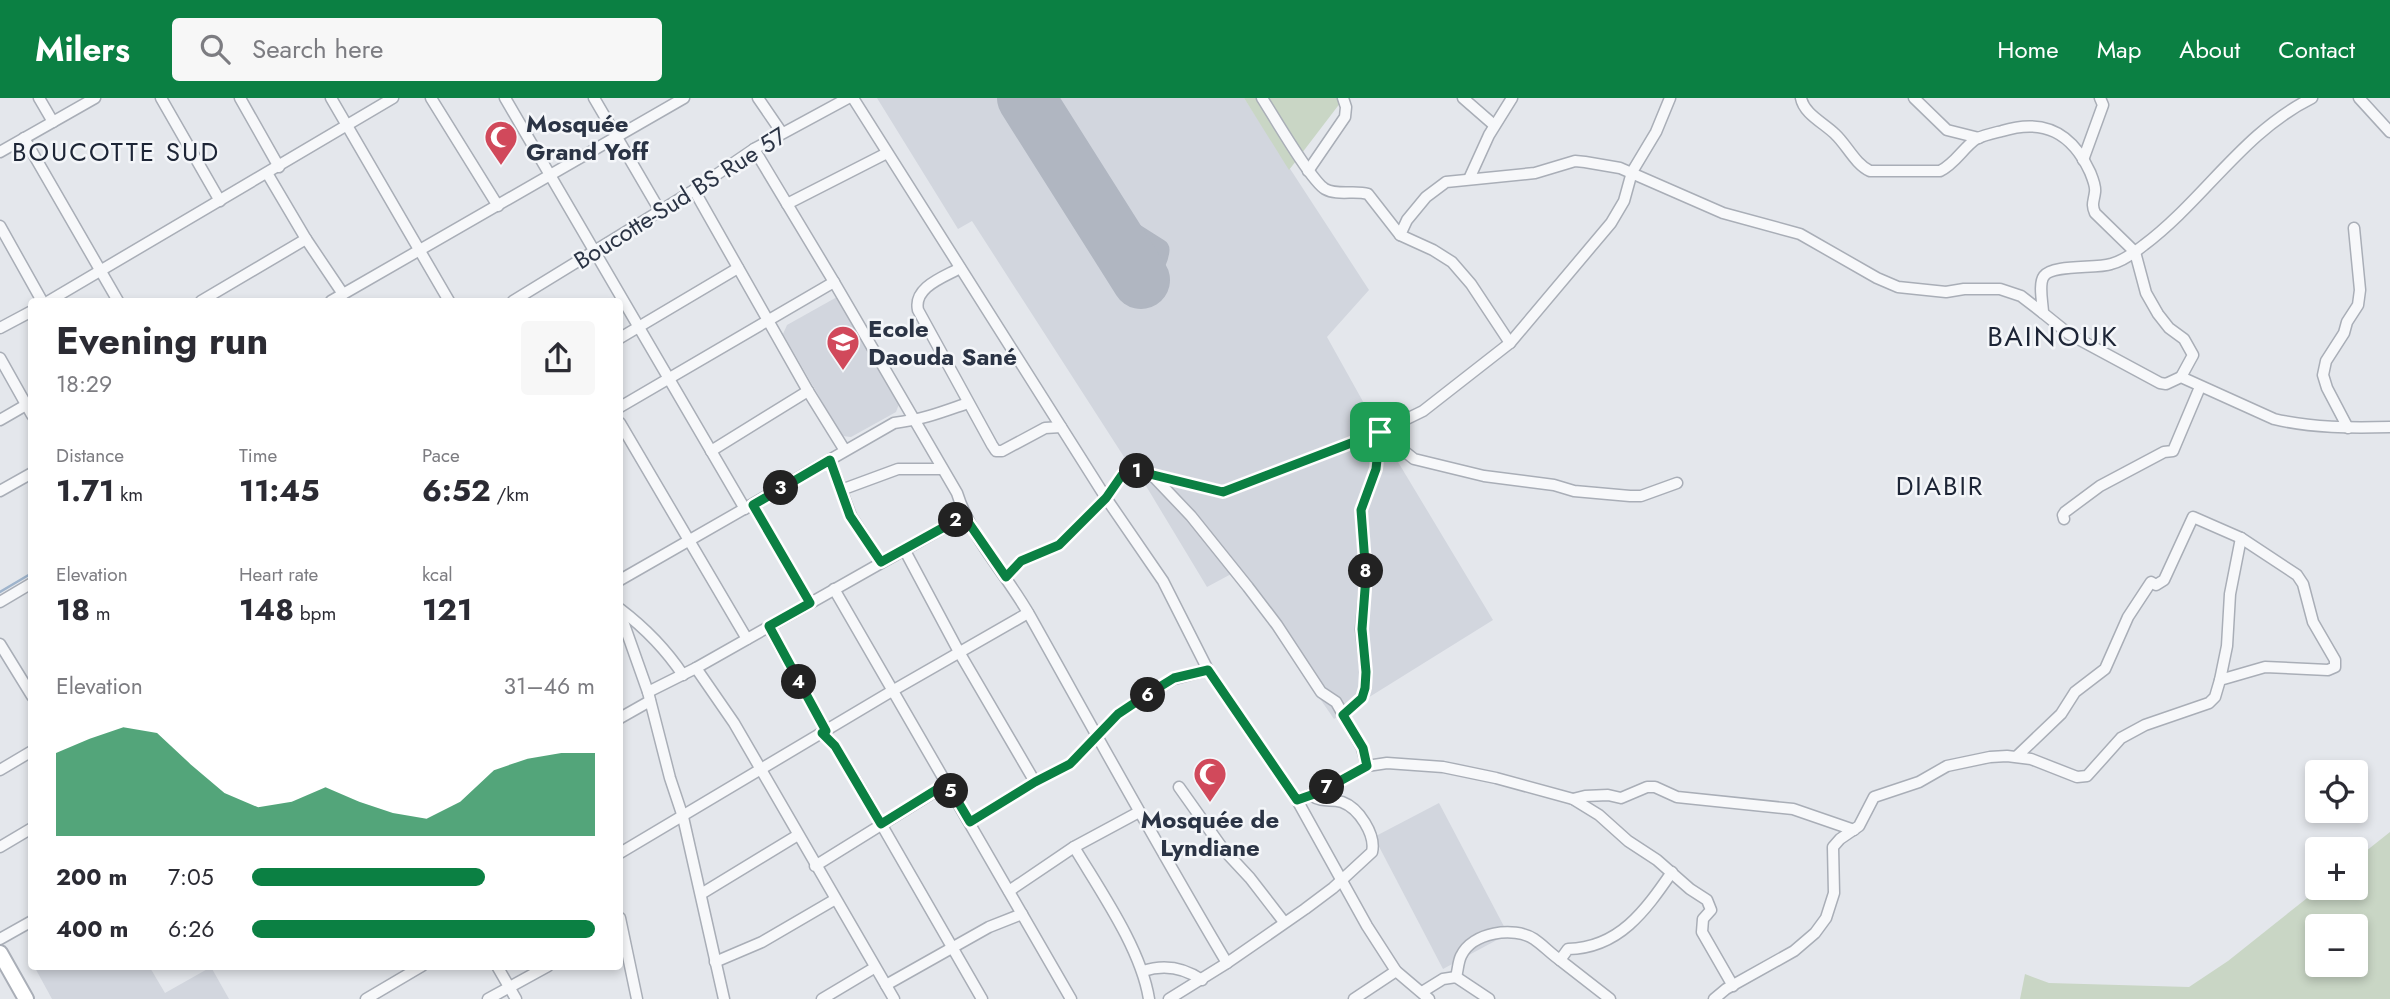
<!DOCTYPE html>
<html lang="en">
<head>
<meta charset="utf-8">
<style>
	:root { --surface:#fff; --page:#f7f7f7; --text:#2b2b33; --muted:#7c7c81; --accent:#0b8043 }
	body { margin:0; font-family:Jost,sans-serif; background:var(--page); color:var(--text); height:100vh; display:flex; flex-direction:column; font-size:26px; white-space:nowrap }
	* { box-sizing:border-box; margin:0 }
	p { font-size:23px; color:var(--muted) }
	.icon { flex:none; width:38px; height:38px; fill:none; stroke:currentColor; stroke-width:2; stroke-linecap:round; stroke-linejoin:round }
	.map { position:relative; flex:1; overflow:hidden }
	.drawer { position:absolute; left:28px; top:200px; width:595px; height:672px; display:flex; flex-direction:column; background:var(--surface); border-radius:7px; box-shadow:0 4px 10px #0003 }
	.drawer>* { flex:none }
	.fabs { position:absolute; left:2305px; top:662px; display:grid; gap:14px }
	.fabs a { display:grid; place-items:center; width:63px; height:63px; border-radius:7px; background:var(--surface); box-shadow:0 4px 10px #0003; font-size:35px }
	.pin { position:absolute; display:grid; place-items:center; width:60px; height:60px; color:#fff; margin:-30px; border-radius:14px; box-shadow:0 4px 10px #0006 }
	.km { position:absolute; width:35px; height:35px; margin:-18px; border-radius:50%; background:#222; color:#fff; font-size:19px; line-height:35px; text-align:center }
	.round { display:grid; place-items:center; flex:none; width:74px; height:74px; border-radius:7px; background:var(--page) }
	.headline { display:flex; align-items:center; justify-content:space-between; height:119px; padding:0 28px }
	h1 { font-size:38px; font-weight:700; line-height:52px }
	.figures { display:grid; grid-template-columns:repeat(3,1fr); gap:10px; height:119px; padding:7px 28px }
	.figures div { display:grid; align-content:center }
	.figures b { font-size:30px; font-weight:700 }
	.figures small { font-size:19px; font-weight:400 }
	.figures p { font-size:19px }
	.chart { height:196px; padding:14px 28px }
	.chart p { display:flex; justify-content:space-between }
	.chart svg { width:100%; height:126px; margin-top:7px; fill:var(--accent); opacity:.7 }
	ul { padding:0 28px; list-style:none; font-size:23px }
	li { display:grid; grid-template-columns:112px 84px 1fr; align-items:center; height:52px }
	li i { height:18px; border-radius:9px; background:var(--accent) }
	header { display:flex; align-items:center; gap:42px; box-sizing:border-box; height:98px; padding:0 35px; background:var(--accent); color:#fff }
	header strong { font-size:33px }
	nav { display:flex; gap:38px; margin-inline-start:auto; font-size:24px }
	.search { width:490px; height:63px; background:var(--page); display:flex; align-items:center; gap:18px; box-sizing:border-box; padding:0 24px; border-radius:7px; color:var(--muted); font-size:26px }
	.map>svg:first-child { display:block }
	.built { fill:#d2d6de }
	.green { fill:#c9d6c5; fill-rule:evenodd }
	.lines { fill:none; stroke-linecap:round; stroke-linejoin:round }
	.stream { stroke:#9fb4cc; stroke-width:2.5 }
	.taxiway { stroke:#b0b6c1; stroke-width:23 }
	.runway { stroke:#b0b6c1; stroke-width:58 }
	.street-casing { stroke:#a9aeb7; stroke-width:13 }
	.secondary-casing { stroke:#a9aeb7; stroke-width:18 }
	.street { stroke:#f7f8fa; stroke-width:10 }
	.secondary { stroke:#fff; stroke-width:14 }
	.route-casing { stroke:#fff; stroke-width:14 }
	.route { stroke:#0b8043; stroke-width:9 }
	.labels { text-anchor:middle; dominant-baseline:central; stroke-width:5; stroke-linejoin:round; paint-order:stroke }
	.poi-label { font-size:24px; font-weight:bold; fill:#2b3445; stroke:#f4f6f9; text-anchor:start }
	.street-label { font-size:24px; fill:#2b3445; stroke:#f4f6f9 }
	.neighbourhood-label { font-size:26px; letter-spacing:2px; fill:#1d2536; stroke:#f4f6f9 }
	.quarter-label { font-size:28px; letter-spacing:2px; fill:#1d2536; stroke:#f4f6f9 }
</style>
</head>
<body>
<header>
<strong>Milers</strong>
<div class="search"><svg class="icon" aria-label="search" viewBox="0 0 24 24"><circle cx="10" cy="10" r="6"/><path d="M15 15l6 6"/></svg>Search here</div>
<nav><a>Home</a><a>Map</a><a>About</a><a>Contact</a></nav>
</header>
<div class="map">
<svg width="2390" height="901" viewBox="0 0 2390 901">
	<rect width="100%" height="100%" fill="#e4e7ec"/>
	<g class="built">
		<path d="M 877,0 L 1244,0 L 1369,192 L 1327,239 L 1380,334 L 1493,522 L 1334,621 L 1233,475 L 1207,489 L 1137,373 L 1126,362 L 972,123 L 958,131 Z"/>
		<path d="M 837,199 L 899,306 L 896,314 L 851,339 L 842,338 L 783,236 L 787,227 Z"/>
		<path d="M 1439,705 L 1508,836 L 1443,871 L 1374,739 Z"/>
		<path d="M 34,868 L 149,868 L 165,895 L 211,869 L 229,901 L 52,901 Z"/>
	</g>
	<g class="green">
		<path d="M 1244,0 L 1344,0 L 1289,72 Z"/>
		<path d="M 2390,734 L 2390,901 L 2020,901 L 2025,876 L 2049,885 L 2189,889 L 2228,863 L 2321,789 L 2356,789 L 2356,761 ZM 2317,828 L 2356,828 L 2356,866 L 2317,866 Z"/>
	</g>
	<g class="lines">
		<path class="stream" d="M 0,494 L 32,475"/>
		<path class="taxiway" d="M 1090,101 L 1117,126 L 1158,152 C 1155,179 1123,188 1113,162 C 1110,154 1111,143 1110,134"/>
		<path class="runway" d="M 1026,0 L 1141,182"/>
		<defs>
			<g id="street">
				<path d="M 39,0 L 53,24"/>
				<path d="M 161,0 L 220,103"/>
				<path d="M 240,0 L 279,69"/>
				<path d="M 331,0 L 449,203"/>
				<path d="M 431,0 L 498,108"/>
				<path d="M 505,0 L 745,411"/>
				<path d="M 594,0 L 660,113"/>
				<path d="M 758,0 L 782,35"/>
				<path d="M 853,0 L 1106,400 L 1163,483 L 1208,572 L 1297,702 L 1367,828 L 1396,873 L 1429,901"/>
				<path d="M 1262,0 C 1273,17 1311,83 1325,91 C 1337,98 1355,92 1368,96 L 1400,137 L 1433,152 L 1452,164 L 1471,186 L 1510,245"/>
				<path d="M 1463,0 L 1494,27"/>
				<path d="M 1801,0 C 1804,16 1824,25 1835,36 C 1847,47 1855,66 1870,73 L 1940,73 C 1955,66 1963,50 1976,41 C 1984,37 1994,35 2002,33 C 2044,20 2072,35 2090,74 C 2092,79 2096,88 2095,94 C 2094,103 2091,106 2095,115 L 2135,154 L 2146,195 L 2158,216 L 2169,230 L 2184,241 L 2193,257 L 2181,279"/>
				<path d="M 1914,0 L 1947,32 L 1979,40"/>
				<path d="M 2359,0 L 2390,34"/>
				<path d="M 24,40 L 118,203"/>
				<path d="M 754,51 L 834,184 L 957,395 C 971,440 1007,477 1030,518 C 1095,634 1159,751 1227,865"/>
				<path d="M 0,54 L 95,0"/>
				<path d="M 2083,62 L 2103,7 L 2100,0"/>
				<path d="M 1308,73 L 1345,19 L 1346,9 L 1343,0"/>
				<path d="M 267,75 L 306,141 L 343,196"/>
				<path d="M 1469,81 L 1489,37 L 1512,0"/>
				<path d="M 694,92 L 808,293 L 844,351"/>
				<path d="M 787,106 L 887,55"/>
				<path d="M 0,128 L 42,203"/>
				<path d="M 1400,137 L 1407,122 L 1426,99 L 1446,84 L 1535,75 L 1575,63 L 1585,64 L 1620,70 L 1723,115 L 1800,136 L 1877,180 L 1898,189 L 1946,194 L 1964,191 L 2000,191 L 2021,198 L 2043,215 C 2043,206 2038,186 2044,178 C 2053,166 2096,171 2111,166 C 2123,163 2134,155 2144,147 C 2204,102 2243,34 2312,0"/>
				<path d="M 960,170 C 944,179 913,189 918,212 L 992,347 L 996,353 L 1002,353 L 1045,330 L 1061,329"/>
				<path d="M 49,203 L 393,0"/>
				<path d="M 201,203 L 306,141"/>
				<path d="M 331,203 L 684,0"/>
				<path d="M 513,203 L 694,92 L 754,51 L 848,0"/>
				<path d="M 2043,215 L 2069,236 L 2160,285 L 2166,286 L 2181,279 L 2274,321 C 2312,330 2351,330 2390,329"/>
				<path d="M 0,230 L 32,213"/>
				<path d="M 620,240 L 738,170"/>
				<path d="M 0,260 L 32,317"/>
				<path d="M 620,309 L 834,184"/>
				<path d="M 0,322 L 26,307"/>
				<path d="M 620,325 L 747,541"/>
				<path d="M 2348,330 L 2327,290 L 2323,277 L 2326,263 L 2344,235 L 2347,224 L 2358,207 L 2360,192 L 2354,130"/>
				<path d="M 1380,334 L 1414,361 L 1484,378 L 1554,387 L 1574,393 L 1630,398 L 1641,398 L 1677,385"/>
				<path d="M 711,353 L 808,293"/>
				<path d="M 830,362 L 851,418 L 881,464"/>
				<path d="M 1152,377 L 1191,418 L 1248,489 L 1277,527 L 1321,594 L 1336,604 L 1362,650 L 1367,668"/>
				<path d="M 841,392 L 898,371 L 942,371"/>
				<path d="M 0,393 L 32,375"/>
				<path d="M 753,407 L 810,505"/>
				<path d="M 2064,421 L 2063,417 L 2065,414 L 2100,388 L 2164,354 L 2173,353 L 2200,289"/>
				<path d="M 904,451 L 959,554 L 1035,684"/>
				<path d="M 1006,479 L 1021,463 L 1059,447 L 1106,400 L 1122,377 L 1137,373 L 1223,394 L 1380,334 L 1423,313 L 1510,245 L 1611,125 L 1624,103 L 1632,74 L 1656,34 L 1670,0"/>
				<path d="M 620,482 L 894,325 C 925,321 939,315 968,305"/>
				<path d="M 834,491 L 1071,901"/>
				<path d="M 0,504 L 32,485"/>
				<path d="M 620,511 C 645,530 665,550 683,577"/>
				<path d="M 620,515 L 648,594 L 670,680 L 683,719 L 724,901"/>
				<path d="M 769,529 L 826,633"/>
				<path d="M 0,546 L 32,598"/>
				<path d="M 696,570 L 964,418"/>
				<path d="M 2220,582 L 2227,548 L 2230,496 L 2241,440"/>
				<path d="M 648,594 L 696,570 L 734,625 L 894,901"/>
				<path d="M 1343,617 L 1362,600 L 1365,591 L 1366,574 L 1361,531 L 1366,478 L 1361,412 L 1376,371 L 1380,334"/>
				<path d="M 620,620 L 650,603"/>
				<path d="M 822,635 L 835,648 L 861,691 L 982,901"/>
				<path d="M 0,672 L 32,653"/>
				<path d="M 1179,689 L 1223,751 L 1250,780 L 1284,824"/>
				<path d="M 1573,701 L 1585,698 L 1608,697 L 1621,700 L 1647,689 L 1655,689 L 1677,699 L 1793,711 L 1854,732"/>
				<path d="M 1297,702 L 1320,694 L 1367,668 L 1387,665 L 1443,669 L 1496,680 L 1573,701 L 1599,717 L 1628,743 L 1657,762 L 1690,791 L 1707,802 L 1711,812 L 1703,821 L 1702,834 L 1733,888"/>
				<path d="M 970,724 L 1035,684 L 1070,666 L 1118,616 L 1145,598 L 1174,581 L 1208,572"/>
				<path d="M 0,749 L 32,730"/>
				<path d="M 1074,749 C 1101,794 1141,851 1149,901"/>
				<path d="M 620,755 L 892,593 L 1028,515"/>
				<path d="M 815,768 L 947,686"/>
				<path d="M 1009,793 L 1074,749 L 1139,714"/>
				<path d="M 701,796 L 798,737"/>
				<path d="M 620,820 L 637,901"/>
				<path d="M 0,841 L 32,823"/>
				<path d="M 1560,862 L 1610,901"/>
				<path d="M 715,864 L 762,844 L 834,802"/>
				<path d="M 497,868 L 516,901"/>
				<path d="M 1143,873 C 1164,866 1183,869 1202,882"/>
				<path d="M 1456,879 C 1458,872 1458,864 1461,858 C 1472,834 1514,828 1534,841 C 1543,847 1551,856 1560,862 L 1568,851 C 1619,850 1645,813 1672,774"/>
				<path d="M 886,887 L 989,829 L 1022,816"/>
				<path d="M 1422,894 L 1443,881 L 1456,879 L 1489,901"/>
				<path d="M 366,901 L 422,868"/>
				<path d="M 488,901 L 548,868"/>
				<path d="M 822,901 L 874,870"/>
				<path d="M 1169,901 L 1227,865 L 1305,811 L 1333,790 L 1372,754 C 1376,737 1359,710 1342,704 C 1329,700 1325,706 1310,697"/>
				<path d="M 1354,901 L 1396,873"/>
				<path d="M 1714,901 L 1726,891 L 1794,853 L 1815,835 L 1826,820 L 1834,795 L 1833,749 L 1840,741 L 1859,728 L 1874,699 L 1919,684 L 1947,668 L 1990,659 L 2007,658 L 2031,661 L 2077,679 L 2087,678 L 2121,640 L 2145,627 L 2209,605 L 2215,599 L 2220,582 L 2265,569 L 2328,572 L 2335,569 L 2335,562 L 2313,524 L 2303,486 L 2297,477 L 2241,440 L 2193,419 L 2164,482 L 2156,487 L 2151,484 L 2128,519 L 2105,571 L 2075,594 L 2061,616 L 2016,659"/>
			</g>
			<path id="secondary" d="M 0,855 L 26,901"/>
		</defs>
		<use href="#street" class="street-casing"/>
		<use href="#secondary" class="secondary-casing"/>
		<use href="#street" class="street"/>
		<use href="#secondary" class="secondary"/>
	</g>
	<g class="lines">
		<defs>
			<path id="route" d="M 1380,334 L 1376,371 L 1361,412 L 1366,478 L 1362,531 L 1366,574 L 1365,590 L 1362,600 L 1343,617 L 1363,650 L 1367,668 L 1320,694 L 1297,702 L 1208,572 L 1174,580 L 1145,598 L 1118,616 L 1070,666 L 1035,684 L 970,724 L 947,685 L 881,726 L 835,648 L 822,635 L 826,633 L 769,528 L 810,505 L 753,407 L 830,362 L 850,418 L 881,464 L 964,418 L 1006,479 L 1021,463 L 1059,447 L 1106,400 L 1122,377 L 1137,373 L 1223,394 Z"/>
		</defs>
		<use href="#route" class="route-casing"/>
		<use href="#route" class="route"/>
	</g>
	<defs>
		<symbol id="mosque-pin" viewBox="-11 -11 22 30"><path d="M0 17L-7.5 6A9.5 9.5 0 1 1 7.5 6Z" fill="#d1495b" stroke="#f4f6f9"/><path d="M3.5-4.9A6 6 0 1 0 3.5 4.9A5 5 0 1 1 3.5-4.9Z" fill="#fff"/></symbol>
		<symbol id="school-pin" viewBox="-11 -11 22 30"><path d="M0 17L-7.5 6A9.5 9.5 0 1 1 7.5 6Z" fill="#d1495b" stroke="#f4f6f9"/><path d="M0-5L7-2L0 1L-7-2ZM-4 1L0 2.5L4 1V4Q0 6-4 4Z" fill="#fff"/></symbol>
	</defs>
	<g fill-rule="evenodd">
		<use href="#mosque-pin" x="482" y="20" width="38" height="52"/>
		<use href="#school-pin" x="824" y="225" width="38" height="52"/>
		<use href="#mosque-pin" x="1191" y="657" width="38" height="52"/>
	</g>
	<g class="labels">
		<g class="poi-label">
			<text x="526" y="25">Mosquée<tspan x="526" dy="28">Grand Yoff</tspan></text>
			<text x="868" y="230">Ecole<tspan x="868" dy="28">Daouda Sané</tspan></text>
			<text x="1210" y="721" text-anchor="middle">Mosquée de<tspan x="1210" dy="28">Lyndiane</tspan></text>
		</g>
		<g class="street-label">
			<text transform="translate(680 100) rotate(-32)">Boucotte-Sud BS Rue 57</text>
		</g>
		<g class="neighbourhood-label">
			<text x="116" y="54">BOUCOTTE SUD</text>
			<text x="1940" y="388">DIABIR</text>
		</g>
		<g class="quarter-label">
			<text x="2053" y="238">BAINOUK</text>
		</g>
	</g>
</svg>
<div class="fabs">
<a><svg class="icon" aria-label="locate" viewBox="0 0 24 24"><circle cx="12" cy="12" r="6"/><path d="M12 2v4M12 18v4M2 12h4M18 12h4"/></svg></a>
<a>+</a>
<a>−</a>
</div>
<div class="pin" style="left:1380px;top:334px;background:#1e9e55"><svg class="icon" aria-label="arrive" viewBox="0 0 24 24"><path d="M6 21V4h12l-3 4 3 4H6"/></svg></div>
<b class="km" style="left:1137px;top:373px">1</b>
<b class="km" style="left:956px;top:422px">2</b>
<b class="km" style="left:781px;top:390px">3</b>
<b class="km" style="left:799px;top:584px">4</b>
<b class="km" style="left:951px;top:693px">5</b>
<b class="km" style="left:1148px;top:597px">6</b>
<b class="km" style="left:1327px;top:689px">7</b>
<b class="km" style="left:1366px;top:473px">8</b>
<section class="drawer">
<div class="headline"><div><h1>Evening run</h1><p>18:29</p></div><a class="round"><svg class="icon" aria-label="share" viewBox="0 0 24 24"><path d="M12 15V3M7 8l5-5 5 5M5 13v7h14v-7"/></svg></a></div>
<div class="figures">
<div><p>Distance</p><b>1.71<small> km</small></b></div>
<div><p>Time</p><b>11:45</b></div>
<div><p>Pace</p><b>6:52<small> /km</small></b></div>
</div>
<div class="figures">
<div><p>Elevation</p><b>18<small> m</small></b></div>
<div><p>Heart rate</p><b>148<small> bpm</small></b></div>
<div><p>kcal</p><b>121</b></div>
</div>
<div class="chart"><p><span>Elevation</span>31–46 m</p>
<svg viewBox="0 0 160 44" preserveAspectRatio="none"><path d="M0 44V15L10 10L20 6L30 8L40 19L50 29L60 34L70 32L80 27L90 32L100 36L110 38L120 32L130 21L140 17L150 15L160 15V44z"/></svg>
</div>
<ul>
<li><b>200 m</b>7:05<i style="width:68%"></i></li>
<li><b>400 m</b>6:26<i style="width:100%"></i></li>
</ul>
</section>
</div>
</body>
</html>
